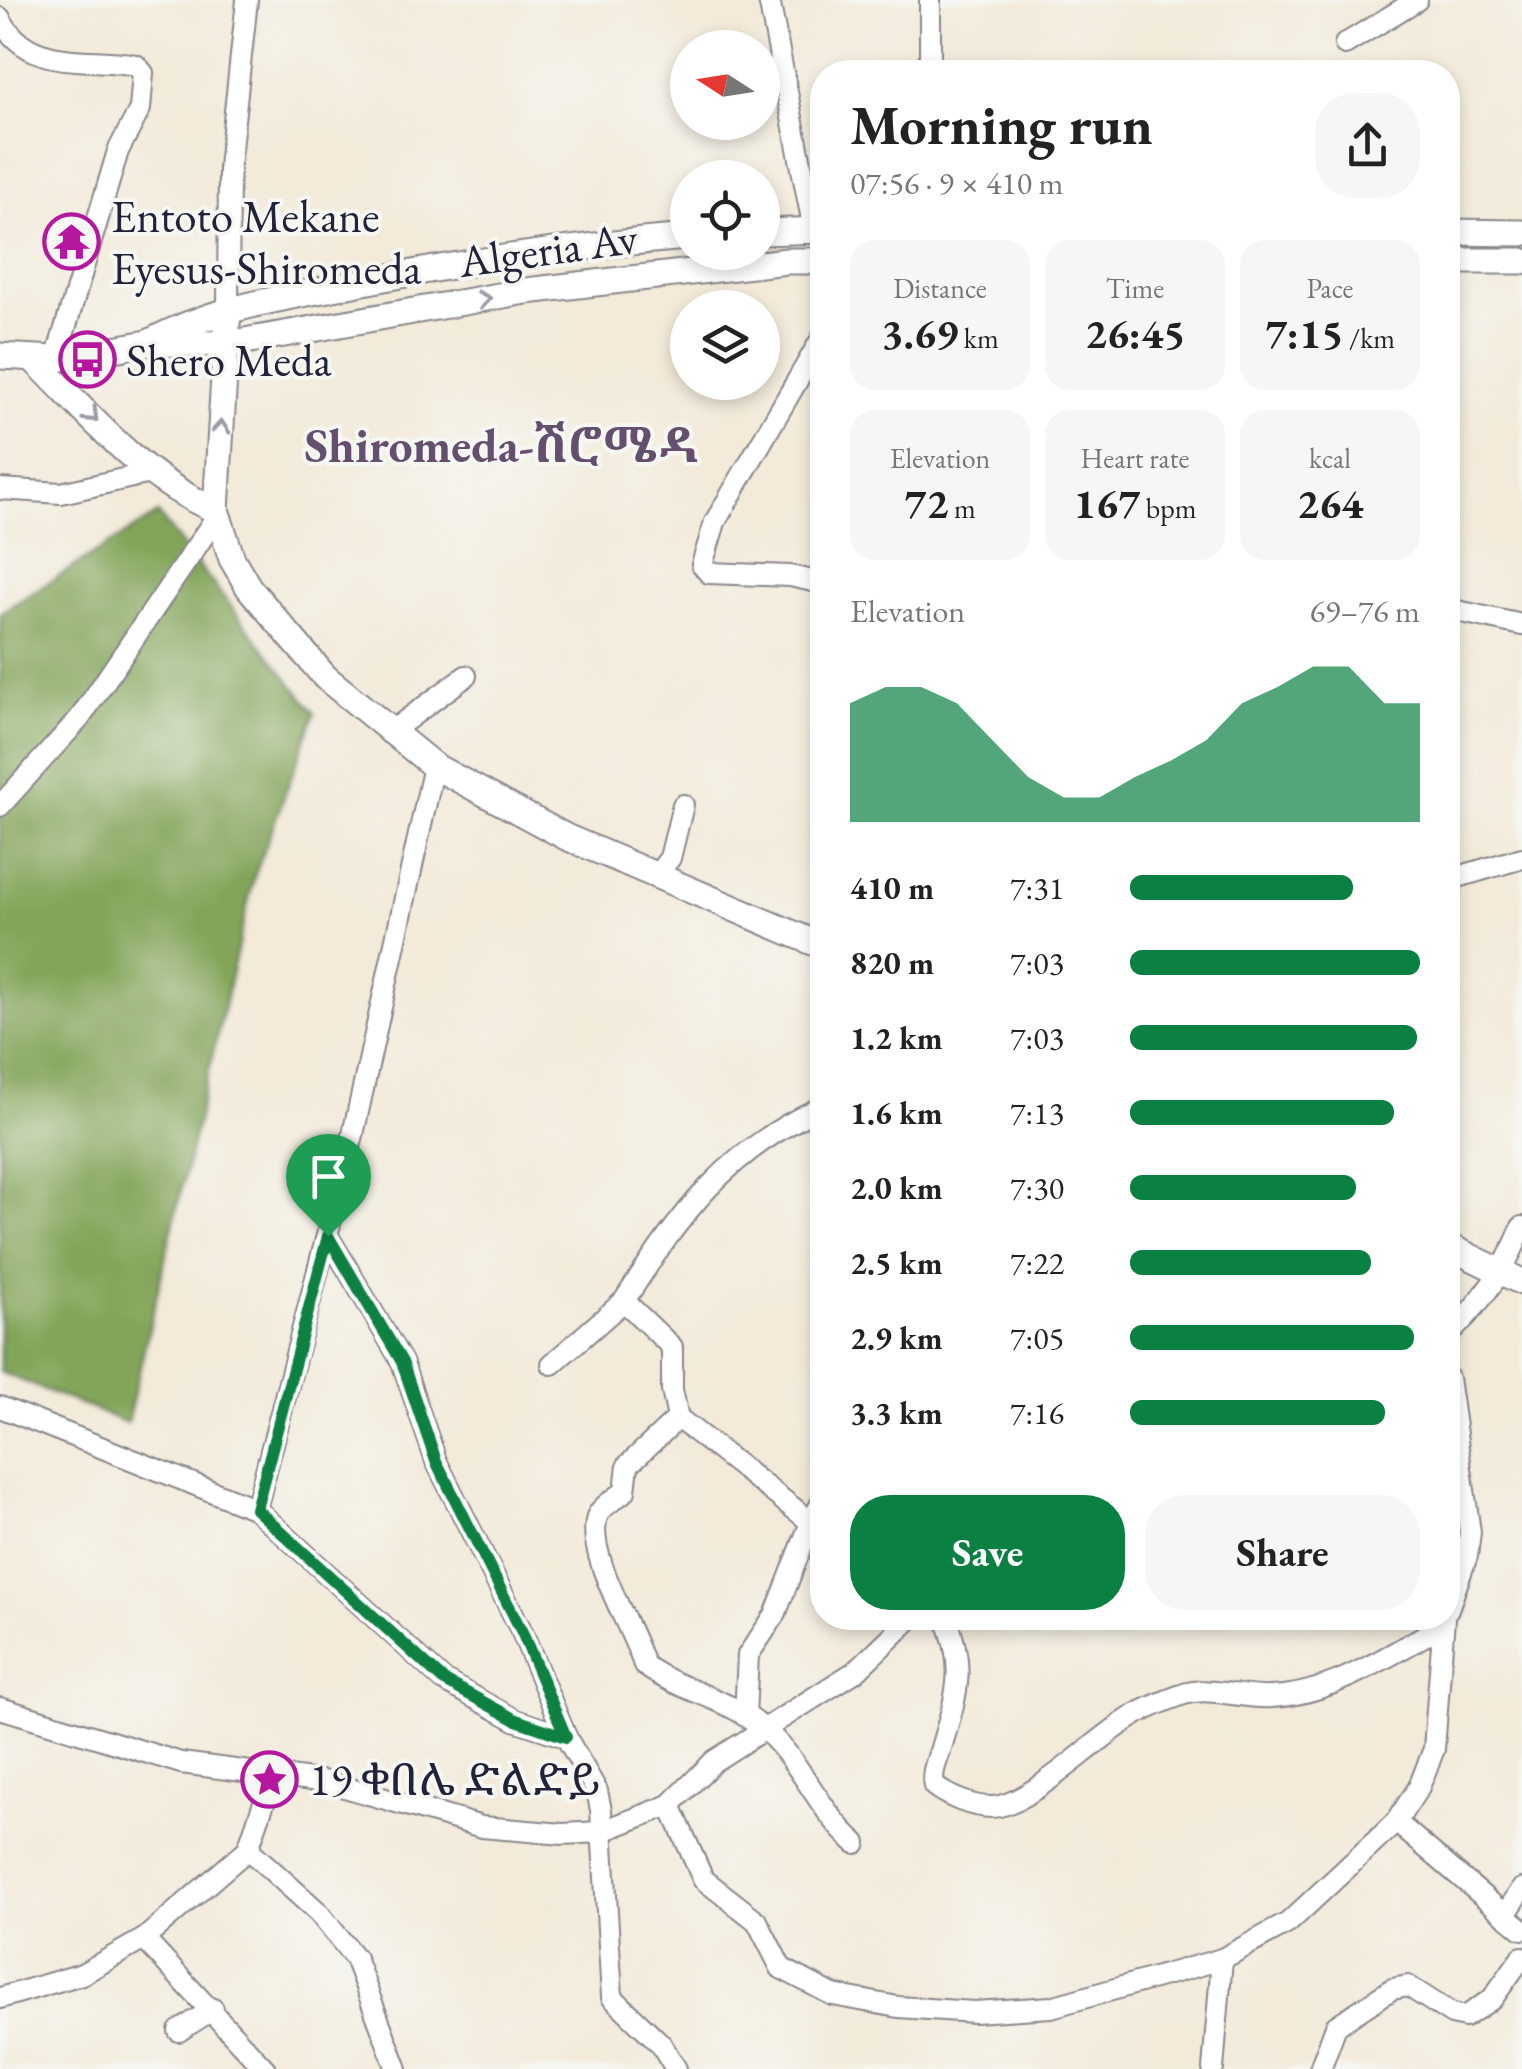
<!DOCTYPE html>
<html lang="en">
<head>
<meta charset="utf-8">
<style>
	:root { --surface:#fff; --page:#f6f6f6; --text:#222; --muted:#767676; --accent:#0b8043 }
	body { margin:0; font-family:"EB Garamond","Noto Serif Ethiopic",serif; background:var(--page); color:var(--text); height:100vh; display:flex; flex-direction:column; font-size:38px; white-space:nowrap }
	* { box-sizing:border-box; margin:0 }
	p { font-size:32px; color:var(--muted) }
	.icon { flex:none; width:55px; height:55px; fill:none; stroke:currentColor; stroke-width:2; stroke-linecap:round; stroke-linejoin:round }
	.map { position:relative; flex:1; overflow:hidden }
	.side { position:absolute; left:810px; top:60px; width:650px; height:1570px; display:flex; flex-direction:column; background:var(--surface); border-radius:40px; box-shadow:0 5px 15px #0003 }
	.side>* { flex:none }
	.needle { width:65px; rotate:282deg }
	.fabs { position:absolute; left:670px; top:30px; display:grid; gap:20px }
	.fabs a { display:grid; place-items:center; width:110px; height:110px; border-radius:50%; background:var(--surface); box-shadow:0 5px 15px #0003; font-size:50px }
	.pin { position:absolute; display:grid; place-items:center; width:85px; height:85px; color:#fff; margin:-102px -42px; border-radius:50% 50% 50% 0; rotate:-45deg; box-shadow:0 0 10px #0007 }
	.pin .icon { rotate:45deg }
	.round { display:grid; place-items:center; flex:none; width:105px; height:105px; border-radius:40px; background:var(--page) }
	.headline { display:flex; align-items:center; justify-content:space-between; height:170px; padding:0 40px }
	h1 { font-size:55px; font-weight:700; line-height:75px }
	.figures { display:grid; grid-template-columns:repeat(3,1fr); gap:15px; height:170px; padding:10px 40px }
	.figures div { display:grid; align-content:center; border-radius:25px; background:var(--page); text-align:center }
	.figures b { font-size:42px; font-weight:700 }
	.figures small { font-size:28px; font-weight:400 }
	.figures p { font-size:28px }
	.chart { height:280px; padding:20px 40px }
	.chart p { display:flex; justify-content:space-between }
	.chart svg { width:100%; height:180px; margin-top:10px; fill:var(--accent); opacity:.7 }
	.action { display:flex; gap:20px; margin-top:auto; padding:20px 40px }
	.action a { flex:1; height:115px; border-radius:40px; background:var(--accent); color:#fff; font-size:40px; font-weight:700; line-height:115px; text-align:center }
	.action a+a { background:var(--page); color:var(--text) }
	ul { padding:0 40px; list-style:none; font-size:32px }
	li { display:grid; grid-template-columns:160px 120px 1fr; align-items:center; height:75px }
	li i { height:25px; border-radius:12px; background:var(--accent) }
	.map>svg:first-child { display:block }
	.forest { fill:#83a55a; stroke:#52644a; stroke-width:2.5 }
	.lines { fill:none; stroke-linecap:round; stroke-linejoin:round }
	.minor-casing { stroke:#8a868a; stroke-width:24 }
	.major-casing { stroke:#8a868a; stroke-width:29 }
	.minor { stroke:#fff; stroke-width:20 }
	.major { stroke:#fff; stroke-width:25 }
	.oneway { stroke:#9c9ca7 }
	.route-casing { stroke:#fff; stroke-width:20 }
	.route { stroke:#0b8043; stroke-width:12 }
	.labels { text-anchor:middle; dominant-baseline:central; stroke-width:8; stroke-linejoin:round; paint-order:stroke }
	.poi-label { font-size:45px; fill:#22223b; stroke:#f6f6f2; text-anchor:start }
	.street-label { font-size:45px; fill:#22223b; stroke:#f6f6f2 }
	.neighbourhood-label { font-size:48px; font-weight:bold; fill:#644f6e; stroke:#f6f6f2 }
</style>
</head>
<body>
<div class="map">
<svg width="1522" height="2069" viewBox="0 0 1522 2069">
	<rect width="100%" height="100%" fill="#f6f6f2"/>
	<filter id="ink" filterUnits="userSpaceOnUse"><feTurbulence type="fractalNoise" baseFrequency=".01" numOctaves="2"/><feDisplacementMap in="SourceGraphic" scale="20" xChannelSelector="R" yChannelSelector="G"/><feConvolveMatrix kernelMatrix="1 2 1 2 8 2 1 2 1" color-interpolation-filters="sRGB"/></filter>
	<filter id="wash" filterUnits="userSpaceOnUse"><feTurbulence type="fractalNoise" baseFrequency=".0048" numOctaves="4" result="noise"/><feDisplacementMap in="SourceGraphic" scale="40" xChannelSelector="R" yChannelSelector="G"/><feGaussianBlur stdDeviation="2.25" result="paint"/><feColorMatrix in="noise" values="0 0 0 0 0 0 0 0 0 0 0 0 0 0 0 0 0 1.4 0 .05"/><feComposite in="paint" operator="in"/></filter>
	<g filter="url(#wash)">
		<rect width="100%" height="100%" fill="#f3ead9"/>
		<path class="forest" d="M 158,514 L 315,713 L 254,877 L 127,1423 L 0,1372 L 0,613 Z"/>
	</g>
	<g filter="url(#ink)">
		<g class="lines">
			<defs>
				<g id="minor">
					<path d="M 769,0 L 814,230"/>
					<path d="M 930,0 L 930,72"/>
					<path d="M 0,18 C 28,72 87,56 136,65 L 143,73 L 140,109 L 118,151 L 56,359"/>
					<path d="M 1345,44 L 1417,0"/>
					<path d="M 228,309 L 229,167 L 247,0"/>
					<path d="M 822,338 L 715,522 L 702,565 L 709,573 L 790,576 L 822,583"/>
					<path d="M 0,489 L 61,493 L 150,473"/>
					<path d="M 1448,609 L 1522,625"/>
					<path d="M 389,733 L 466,676"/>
					<path d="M 0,806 L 80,718 L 217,516"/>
					<path d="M 655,877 L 670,858 L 683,805"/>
					<path d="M 1448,880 L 1522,858"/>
					<path d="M 328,1236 L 402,1362 L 436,1461 L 522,1632 L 566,1737"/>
					<path d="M 1448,1335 C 1480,1304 1506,1270 1522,1227"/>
					<path d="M 552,1364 L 624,1301"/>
					<path d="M 1448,1378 L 1470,1532 L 1467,1556 L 1448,1609"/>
					<path d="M 0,1407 L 256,1509 L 443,1680 L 515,1720 L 566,1737 L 597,1791 L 601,1810 L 612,1997 L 661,2044 L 676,2069"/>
					<path d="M 678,1418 L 672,1390 L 672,1347 L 624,1301 C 681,1214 724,1152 822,1107"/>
					<path d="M 822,1502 L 811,1522 L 678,1418 L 628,1465 L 625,1491 C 617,1498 600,1507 597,1517 C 585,1554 633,1628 644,1665 C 679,1691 723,1696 759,1725 C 801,1758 816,1809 856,1843"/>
					<path d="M 256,1509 L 352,1139 L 434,766"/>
					<path d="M 946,1618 C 967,1670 956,1696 941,1748 C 937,1762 931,1771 934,1786 C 949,1797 972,1807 991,1807 C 1029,1807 1097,1737 1132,1717 C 1146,1708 1165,1701 1181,1695 C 1210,1685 1241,1699 1271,1697 C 1331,1695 1389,1655 1440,1627"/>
					<path d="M 1444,1618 L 1434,1749 L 1419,1787 L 1396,1822 L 1505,1915"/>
					<path d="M 0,1708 L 181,1763 L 327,1782 L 482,1827 L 563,1834 L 600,1832 L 670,1805 L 714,1761 L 856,1671 L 911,1618"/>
					<path d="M 745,1716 L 748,1655 L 775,1615 L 811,1522"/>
					<path d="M 670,1805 L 703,1879 L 757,1921 L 781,1968 L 833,1995 L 898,2007 L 974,2012 L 1051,2007 L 1222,1959 L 1288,1923 L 1396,1822"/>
					<path d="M 248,1849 L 318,1912 L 355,1958 L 397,2069"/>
					<path d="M 1522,1889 L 1505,1915 L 1522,1929"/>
					<path d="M 144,1939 L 265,2069"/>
					<path d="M 0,1998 L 82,1974 L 144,1939 L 248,1849 L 274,1773"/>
					<path d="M 179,2031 L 213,2009"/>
					<path d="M 1213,2069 L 1222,1959"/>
					<path d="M 1320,2069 L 1336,2026 L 1392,1989 L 1408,1986 L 1452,2014 L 1465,2017 L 1492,1999 L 1522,1957"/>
				</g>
				<g id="major">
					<path d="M 762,232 L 822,230"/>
					<path d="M 1448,232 L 1522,233"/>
					<path d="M 1448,261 L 1522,261"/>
					<path d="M 228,309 L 216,510 L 232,559 L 249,588 L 325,677 L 434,766 L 566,837 L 822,946"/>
					<path d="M 148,343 C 208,310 272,300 338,287 C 453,264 570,246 688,237"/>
					<path d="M 0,356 L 56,359 L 148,343 L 228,344 L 526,291 L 787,261 L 822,261"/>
					<path d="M 33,359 C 89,414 142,480 216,510"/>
					<path d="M 1448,1246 L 1522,1282"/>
				</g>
			</defs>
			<use href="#minor" class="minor-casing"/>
			<use href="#major" class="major-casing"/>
			<use href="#minor" class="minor"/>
			<use href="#major" class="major"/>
		</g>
		<defs><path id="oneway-chevron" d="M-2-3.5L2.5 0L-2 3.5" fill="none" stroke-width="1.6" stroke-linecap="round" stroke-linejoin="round" transform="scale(2.5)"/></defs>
		<g class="oneway">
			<use href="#oneway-chevron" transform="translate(484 299) rotate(-10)"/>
			<use href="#oneway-chevron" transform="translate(92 416) rotate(44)"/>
			<use href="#oneway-chevron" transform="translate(221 427) rotate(-86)"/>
		</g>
	</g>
	<g class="lines" filter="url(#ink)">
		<defs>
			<path id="route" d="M 328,1236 L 402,1362 L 436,1461 L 522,1632 L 566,1737 L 516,1720 L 443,1680 L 256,1509 Z"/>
		</defs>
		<use href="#route" class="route-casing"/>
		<use href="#route" class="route"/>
	</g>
	<defs>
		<symbol id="temple-ring" viewBox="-11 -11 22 22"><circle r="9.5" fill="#f6f6f2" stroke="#b5179e" stroke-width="1.5"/><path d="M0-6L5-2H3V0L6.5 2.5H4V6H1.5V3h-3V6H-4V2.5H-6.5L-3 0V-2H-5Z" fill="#b5179e"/></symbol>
		<symbol id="bus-ring" viewBox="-11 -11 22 22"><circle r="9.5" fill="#f6f6f2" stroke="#b5179e" stroke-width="1.5"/><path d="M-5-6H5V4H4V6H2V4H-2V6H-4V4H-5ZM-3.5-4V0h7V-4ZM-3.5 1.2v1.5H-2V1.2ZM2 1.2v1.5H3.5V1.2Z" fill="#b5179e"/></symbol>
		<symbol id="sight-ring" viewBox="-11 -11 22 22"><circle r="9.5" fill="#f6f6f2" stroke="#b5179e" stroke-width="1.5"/><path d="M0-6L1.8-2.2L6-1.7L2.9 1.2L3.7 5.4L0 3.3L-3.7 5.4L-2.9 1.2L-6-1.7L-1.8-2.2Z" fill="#b5179e"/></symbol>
	</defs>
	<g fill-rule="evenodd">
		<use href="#temple-ring" x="40" y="210" width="63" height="63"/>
		<use href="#bus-ring" x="56" y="328" width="63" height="63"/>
		<use href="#sight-ring" x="238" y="1748" width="63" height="63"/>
	</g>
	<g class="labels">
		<g class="poi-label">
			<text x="111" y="216">Entoto Mekane<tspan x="111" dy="52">Eyesus-Shiromeda</tspan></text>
			<text x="126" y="360">Shero Meda</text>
			<text x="309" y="1779">19 ቀበሌ ድልድይ</text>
		</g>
		<g class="street-label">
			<text transform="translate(548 249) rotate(-8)">Algeria Av</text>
		</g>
		<g class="neighbourhood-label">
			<text x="501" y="445">Shiromeda-ሽሮሜዳ</text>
		</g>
	</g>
</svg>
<div class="fabs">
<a><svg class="needle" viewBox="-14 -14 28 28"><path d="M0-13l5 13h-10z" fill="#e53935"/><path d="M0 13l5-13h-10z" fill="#767676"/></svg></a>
<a><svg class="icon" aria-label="locate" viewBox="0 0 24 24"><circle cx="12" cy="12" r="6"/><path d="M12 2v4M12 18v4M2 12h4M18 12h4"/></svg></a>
<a><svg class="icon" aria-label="layers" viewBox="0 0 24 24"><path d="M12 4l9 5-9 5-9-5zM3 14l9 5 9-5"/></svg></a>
</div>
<div class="pin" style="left:328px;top:1236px;background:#1e9e55"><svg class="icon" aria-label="arrive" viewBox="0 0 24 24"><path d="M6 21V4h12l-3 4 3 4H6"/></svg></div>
<section class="side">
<div class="headline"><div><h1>Morning run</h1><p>07:56 · 9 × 410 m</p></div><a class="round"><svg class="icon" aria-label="share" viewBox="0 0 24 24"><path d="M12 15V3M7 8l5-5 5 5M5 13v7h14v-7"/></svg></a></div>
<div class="figures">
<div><p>Distance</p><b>3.69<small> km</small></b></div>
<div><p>Time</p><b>26:45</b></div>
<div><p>Pace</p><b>7:15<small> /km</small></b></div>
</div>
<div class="figures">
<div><p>Elevation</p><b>72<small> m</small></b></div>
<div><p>Heart rate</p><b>167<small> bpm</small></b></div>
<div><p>kcal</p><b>264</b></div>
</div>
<div class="chart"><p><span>Elevation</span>69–76 m</p>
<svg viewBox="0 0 160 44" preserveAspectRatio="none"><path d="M0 44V15L10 11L20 11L30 15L40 24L50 33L60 38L70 38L80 33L90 29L100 24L110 15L120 11L130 6L140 6L150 15L160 15V44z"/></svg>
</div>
<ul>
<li><b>410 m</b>7:31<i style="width:77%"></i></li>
<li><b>820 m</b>7:03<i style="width:100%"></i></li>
<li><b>1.2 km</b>7:03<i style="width:99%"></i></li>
<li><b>1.6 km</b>7:13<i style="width:91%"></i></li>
<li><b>2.0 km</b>7:30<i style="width:78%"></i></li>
<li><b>2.5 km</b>7:22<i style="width:83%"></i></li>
<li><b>2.9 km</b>7:05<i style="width:98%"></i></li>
<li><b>3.3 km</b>7:16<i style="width:88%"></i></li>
</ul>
<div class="action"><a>Save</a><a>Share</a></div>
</section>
</div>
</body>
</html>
